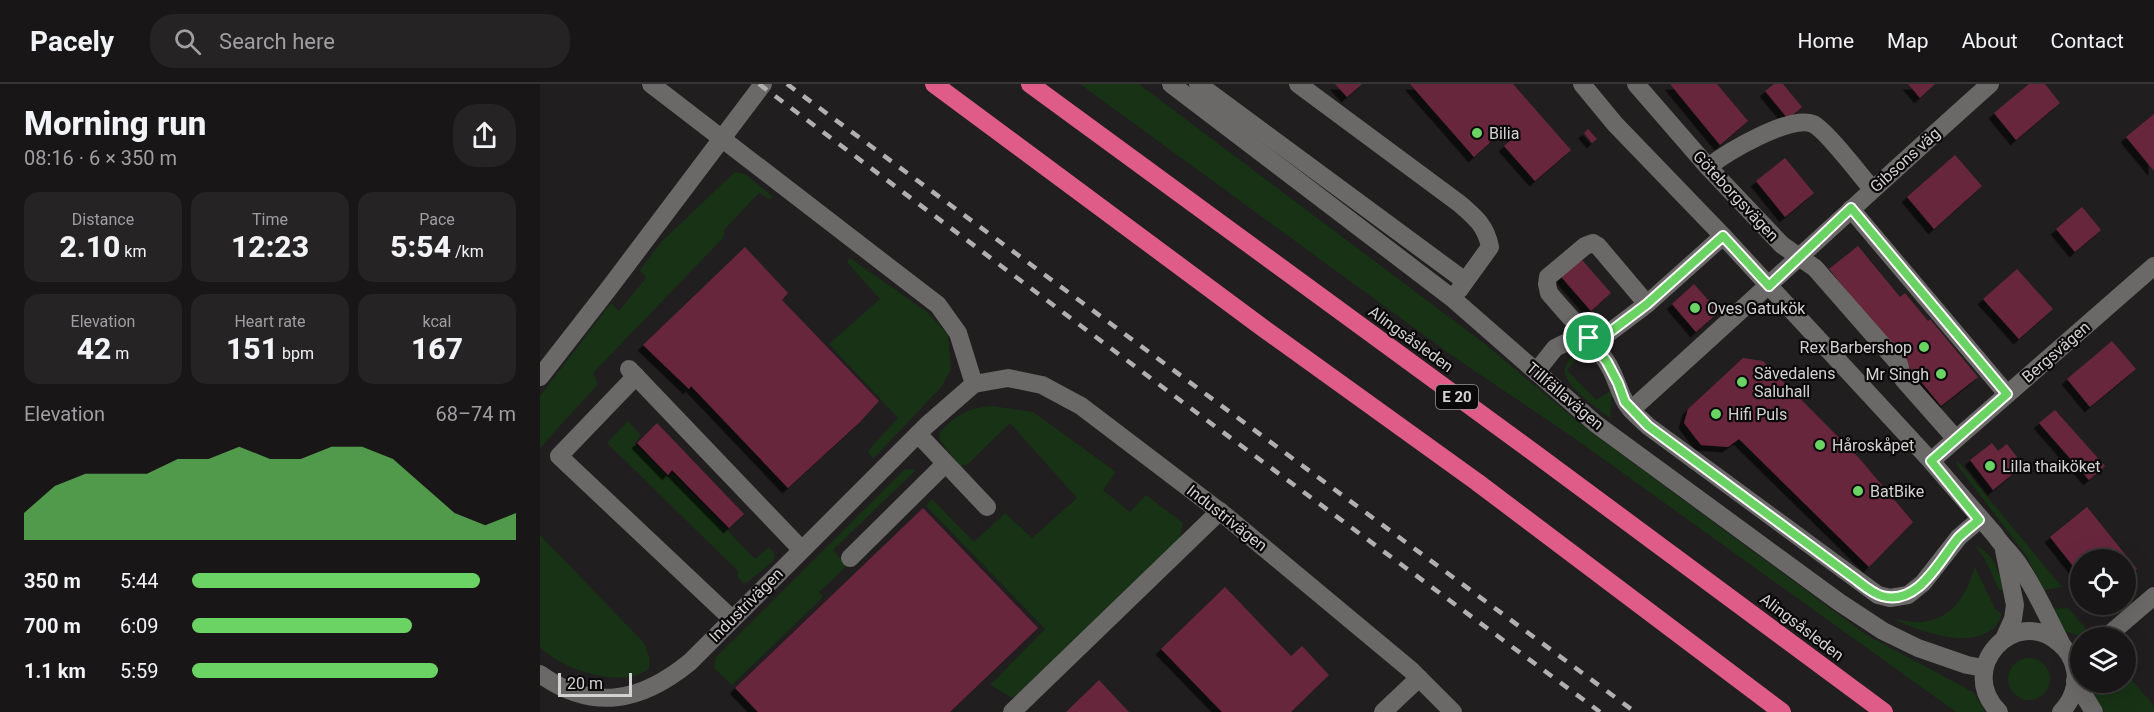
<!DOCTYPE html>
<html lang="en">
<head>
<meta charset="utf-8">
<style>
	:root { --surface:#191617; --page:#262324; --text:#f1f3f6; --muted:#9f9fa1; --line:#373536; --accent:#6ad363 }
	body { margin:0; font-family:Roboto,sans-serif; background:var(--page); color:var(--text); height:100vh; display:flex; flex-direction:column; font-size:22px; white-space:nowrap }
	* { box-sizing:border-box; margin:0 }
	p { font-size:20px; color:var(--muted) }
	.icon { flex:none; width:33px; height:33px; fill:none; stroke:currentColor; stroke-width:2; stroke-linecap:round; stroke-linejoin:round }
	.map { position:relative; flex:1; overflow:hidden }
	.panel { display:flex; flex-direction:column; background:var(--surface); width:540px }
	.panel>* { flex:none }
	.controls { position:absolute; left:1530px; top:465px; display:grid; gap:12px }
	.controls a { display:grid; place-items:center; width:66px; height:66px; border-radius:50%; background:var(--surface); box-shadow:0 6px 24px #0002,0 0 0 2px var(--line); font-size:30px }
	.scale { position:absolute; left:18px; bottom:15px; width:74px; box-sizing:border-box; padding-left:6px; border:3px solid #d4d1d2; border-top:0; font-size:16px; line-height:21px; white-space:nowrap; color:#d4d1d2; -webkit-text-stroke:4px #0a0909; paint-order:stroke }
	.pin { position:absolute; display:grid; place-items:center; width:51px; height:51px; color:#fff; margin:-26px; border:3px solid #fff; border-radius:50%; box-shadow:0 2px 6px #0007 }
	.round { display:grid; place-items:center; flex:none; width:63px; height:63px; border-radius:24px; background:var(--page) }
	.headline { display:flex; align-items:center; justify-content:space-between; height:102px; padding:0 24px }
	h1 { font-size:33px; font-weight:800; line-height:45px }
	.stats { display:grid; grid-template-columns:repeat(3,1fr); gap:9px; height:102px; padding:6px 24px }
	.stats div { display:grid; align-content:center; border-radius:15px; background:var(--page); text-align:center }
	.stats b { font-size:30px; font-weight:800 }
	.stats small { font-size:16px; font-weight:400 }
	.stats p { font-size:16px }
	.chart { height:168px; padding:12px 24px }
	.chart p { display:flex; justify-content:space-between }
	.chart svg { width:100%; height:108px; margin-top:6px; fill:var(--accent); opacity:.7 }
	ul { padding:0 24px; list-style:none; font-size:20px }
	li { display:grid; grid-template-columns:96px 72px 1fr; align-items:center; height:45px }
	li i { height:15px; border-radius:8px; background:var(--accent) }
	header { display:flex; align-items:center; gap:36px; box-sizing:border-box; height:84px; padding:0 30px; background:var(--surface); border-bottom:2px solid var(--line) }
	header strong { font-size:28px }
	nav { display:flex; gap:33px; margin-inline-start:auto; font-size:21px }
	.search { width:420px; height:54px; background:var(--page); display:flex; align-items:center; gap:15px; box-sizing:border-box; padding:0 21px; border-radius:24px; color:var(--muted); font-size:22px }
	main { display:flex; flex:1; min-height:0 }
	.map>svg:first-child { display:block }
	.green { fill:#173215 }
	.building { fill:#67263c; filter:url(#shadow) }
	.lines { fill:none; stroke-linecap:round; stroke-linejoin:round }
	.minor { stroke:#6b6868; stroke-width:18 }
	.highway { stroke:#df5b88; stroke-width:18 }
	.rail { stroke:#b2afb0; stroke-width:4.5; stroke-dasharray:10 10; stroke-linecap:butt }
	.route-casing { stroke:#fff; stroke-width:12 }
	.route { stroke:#6ad363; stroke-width:8 }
	.poi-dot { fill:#6ad363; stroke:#0a0909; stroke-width:2 }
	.labels { text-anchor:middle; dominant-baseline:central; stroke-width:4.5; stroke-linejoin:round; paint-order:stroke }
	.shield { fill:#0a0909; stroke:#979596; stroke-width:1.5 }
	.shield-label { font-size:15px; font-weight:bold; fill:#d4d1d2 }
	.poi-label { font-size:16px; fill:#d4d1d2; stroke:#0a0909; text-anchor:start }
	.street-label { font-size:16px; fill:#d4d1d2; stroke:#0a0909 }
</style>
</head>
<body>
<header>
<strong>Pacely</strong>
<div class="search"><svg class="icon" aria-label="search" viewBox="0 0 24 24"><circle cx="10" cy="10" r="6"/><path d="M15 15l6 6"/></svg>Search here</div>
<nav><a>Home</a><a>Map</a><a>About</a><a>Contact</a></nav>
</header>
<main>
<section class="panel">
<div class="headline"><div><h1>Morning run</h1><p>08:16 · 6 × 350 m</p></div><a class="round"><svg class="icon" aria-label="share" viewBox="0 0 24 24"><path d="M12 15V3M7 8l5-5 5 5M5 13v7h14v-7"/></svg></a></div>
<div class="stats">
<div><p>Distance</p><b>2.10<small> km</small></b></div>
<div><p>Time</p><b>12:23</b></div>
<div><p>Pace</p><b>5:54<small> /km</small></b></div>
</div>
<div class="stats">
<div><p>Elevation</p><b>42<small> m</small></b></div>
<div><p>Heart rate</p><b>151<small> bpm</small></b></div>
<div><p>kcal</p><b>167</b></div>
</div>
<div class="chart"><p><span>Elevation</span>68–74 m</p>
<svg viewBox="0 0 160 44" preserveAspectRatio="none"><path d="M0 44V33L10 22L20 17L30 17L40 17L50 11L60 11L70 6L80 11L90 11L100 6L110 6L120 11L130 22L140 33L150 38L160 33V44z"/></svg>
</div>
<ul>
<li><b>350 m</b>5:44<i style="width:89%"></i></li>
<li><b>700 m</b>6:09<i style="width:68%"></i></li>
<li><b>1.1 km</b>5:59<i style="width:76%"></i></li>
</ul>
</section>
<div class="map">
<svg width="1614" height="628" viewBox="0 0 1614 628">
	<defs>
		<filter id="shadow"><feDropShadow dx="-5.5" dy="5.5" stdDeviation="0" flood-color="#0009"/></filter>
	</defs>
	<rect width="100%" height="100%" fill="#211e1f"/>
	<g class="green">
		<path d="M 540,0 L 599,0 L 945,260 L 1043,342 L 1325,550 L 1433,608 L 1446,628 L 1416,628 L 1034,354 L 914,273 Z"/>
		<path d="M 195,88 L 205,90 L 232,112 L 231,116 L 219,109 L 184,146 L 183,154 L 53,289 L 58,300 L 0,364 L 0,312 L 71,219 L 79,227 L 106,194 L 100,186 L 121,158 Z"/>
		<path d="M 310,174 L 387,228 L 408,251 L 411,285 L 402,302 L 333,375 L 328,367 L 358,334 L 289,260 L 340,215 L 307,178 Z"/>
		<path d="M 1037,270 L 1039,273 L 1027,286 L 1056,316 L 1072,306 L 1070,334 C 1057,323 1015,298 1027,279 C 1030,274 1031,272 1037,270 Z"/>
		<path d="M 452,322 L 493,328 L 576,388 L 563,406 L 590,428 L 606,411 L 643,439 L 639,458 L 473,614 L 450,601 L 505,545 L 386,422 L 392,415 L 434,458 L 465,429 L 492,454 L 537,414 L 470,339 L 428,380 L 420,382 L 400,356 L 399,349 C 417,331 426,324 452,322 Z"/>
		<path d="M 88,337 L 101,351 L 95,359 L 128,393 L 133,390 L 215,475 L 229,463 L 235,470 L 233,477 L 208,498 L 203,499 L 197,492 L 199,488 L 67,359 Z"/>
		<path d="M 1417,376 L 1522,503 L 1504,506 L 1486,471 L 1417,381 Z"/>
		<path d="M 365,385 L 376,386 L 293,466 L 307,482 L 279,508 L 283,513 L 192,601 L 174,584 L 176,573 Z"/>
		<path d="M 0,451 L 104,559 L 109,572 L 109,585 C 104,588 97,592 92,593 C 62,597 21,584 0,563 Z"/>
		<path d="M 1435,462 C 1454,468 1459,489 1465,506 L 1459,506 L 1445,475 Z"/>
		<path d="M 1435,483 L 1455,525 L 1462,530 C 1449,572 1381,549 1354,535 C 1362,536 1374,539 1382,538 C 1415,533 1425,512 1435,483 Z"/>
		<path d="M 1528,524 L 1549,548 L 1536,551 L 1522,546 L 1511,525 Z"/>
		<circle cx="1489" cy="595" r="21"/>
		<path d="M 1586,589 L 1614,622 L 1614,628 L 1564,628 L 1552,610 L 1549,599 L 1586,598 Z"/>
	</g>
	<g class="building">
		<path d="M 795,0 L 822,0 L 807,13 Z"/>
		<path d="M 870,0 L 973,0 L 1031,66 L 995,97 L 964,62 L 974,53 L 966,44 L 934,73 Z"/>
		<path d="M 1130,0 L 1177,0 L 1208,37 L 1180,61 Z"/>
		<path d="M 1234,0 L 1243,0 L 1262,23 L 1248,35 L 1225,7 Z"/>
		<path d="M 1368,0 L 1395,0 L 1380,14 Z"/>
		<path d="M 1489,0 L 1505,0 L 1520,19 L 1476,56 L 1454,29 Z"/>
		<path d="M 1614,30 L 1614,87 L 1586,53 Z"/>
		<path d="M 1048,45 L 1057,55 L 1052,59 L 1044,49 Z"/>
		<path d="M 1415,71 L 1442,102 L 1394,145 L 1367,113 Z"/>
		<path d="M 1245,74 L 1274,109 L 1245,133 L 1216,97 Z"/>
		<path d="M 1542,123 L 1561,146 L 1535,168 L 1516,145 Z"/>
		<path d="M 1318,162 L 1360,213 L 1365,209 L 1388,237 L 1390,235 L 1438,293 L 1401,322 L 1289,185 Z"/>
		<path d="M 205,163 L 248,209 L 242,216 L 339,317 L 320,338 L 248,404 L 151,302 L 149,305 L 103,261 Z"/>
		<path d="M 1036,169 L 1071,209 L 1051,227 L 1016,187 Z"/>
		<path d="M 1477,185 L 1513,225 L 1479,255 L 1443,215 Z"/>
		<path d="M 1154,200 L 1179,228 L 1156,248 L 1132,220 Z"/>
		<path d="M 1572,257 L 1596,285 L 1550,323 L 1527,295 Z"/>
		<path d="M 1203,274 L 1223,277 L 1319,374 L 1373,438 L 1329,483 L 1199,355 L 1188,363 L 1161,361 L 1144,339 L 1148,325 Z"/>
		<path d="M 1515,326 L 1565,382 L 1549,396 L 1499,339 Z"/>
		<path d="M 117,339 L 204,430 L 189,444 L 132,386 L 128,391 L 97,359 Z"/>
		<path d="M 1452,359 L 1458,367 L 1467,360 L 1480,377 L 1471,384 L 1474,389 L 1453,406 L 1430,376 Z"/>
		<path d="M 1547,423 L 1597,485 L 1586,494 L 1586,476 L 1540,476 L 1540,491 L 1510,453 Z"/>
		<path d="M 383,424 L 498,544 L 410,628 L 218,628 L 195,604 Z"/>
		<path d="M 685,503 L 751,572 L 762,562 L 789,591 L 751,628 L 682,628 L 621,565 Z"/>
		<path d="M 559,596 L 589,628 L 526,628 Z"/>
	</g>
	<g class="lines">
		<g class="minor">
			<path d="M 111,0 L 398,221 L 418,249 L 434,300"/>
			<path d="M 631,0 L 912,214 L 1056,340 L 1299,518 L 1343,547 L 1378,564 L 1427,581 L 1444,584"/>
			<path d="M 658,0 L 925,197"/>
			<path d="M 758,0 L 920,120 C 935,133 946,142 950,163 L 919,206"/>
			<path d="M 1042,0 L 1075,40 L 1183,152 L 1391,377 L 1455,451 C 1462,462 1472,470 1479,481 C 1496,506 1508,534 1522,561"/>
			<path d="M 1096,0 L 1168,83 L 1242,161 L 1275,184 L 1359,280 L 1363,295 L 1416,355"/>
			<path d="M 1168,83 C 1186,69 1250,30 1273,40 C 1285,45 1321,92 1332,105"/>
			<path d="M 1311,125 L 1467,310"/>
			<path d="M 1107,220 L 1058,162 L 1053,159 L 1045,162 L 1008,193 L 1007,200 L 1009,209 C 1028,232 1050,253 1066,277 C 1076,291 1078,307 1086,319 C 1091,328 1101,335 1108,342 L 1338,511 L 1350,514 L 1368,511 L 1383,499 L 1419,453 L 1439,436"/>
			<path d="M 89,285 L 261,465"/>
			<path d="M 996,288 L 1015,264 L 1023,260 L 1034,256 L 1066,251 L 1107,220 L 1183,152"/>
			<path d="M 96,292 L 19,372 L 192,535"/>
			<path d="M 0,293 L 70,203 L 223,0"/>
			<path d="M 1091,326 C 1211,218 1329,108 1450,0"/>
			<path d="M 378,350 L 447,423"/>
			<path d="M 1391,377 L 1614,182"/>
			<path d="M 310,474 L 405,380"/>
			<path d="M 1565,554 L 1614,512"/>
			<path d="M 1464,555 L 1473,535 L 1475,521 L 1464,466"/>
			<path d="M 0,590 C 53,628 101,618 150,578 L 387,341 L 434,300 L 468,294 L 502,301 L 541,322 L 687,433 L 872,587 L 913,628"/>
			<path d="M 1535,597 L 1554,628"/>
			<path d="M 472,628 L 680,427"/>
			<path d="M 843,628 L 879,594"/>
			<path d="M 1459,628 C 1415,585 1475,520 1519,559 C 1528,566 1533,575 1535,586 C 1538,601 1532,617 1521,628"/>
		</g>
		<g class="highway">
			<path d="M 394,0 L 723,244 L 937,398 L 1242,628"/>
			<path d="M 490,0 L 993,368 L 1344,628"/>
		</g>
		<g class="rail">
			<path d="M 219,0 L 649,323 L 1060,628"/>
			<path d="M 247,0 L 1095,628"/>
		</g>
	</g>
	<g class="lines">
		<defs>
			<path id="route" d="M 1311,124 L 1467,310 L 1391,377 L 1439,436 C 1432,442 1425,447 1418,454 C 1399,477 1378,522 1342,512 C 1331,509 1320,498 1311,492 L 1108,342 L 1085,318 L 1078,299 L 1067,278 L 1049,254 L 1066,251 L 1107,220 L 1183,152 L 1229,202 Z"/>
		</defs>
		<use href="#route" class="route-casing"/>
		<use href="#route" class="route"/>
	</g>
	<g class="poi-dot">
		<circle cx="937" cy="49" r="6"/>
		<circle cx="1155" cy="224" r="6"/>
		<circle cx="1384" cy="263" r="6"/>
		<circle cx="1401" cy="290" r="6"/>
		<circle cx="1202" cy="298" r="6"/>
		<circle cx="1176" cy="330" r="6"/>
		<circle cx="1280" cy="361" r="6"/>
		<circle cx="1450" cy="382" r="6"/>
		<circle cx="1318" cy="407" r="6"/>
	</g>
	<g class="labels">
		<rect class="shield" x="896" y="301" width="42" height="24" rx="4.5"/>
		<g class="shield-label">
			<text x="917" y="313">E 20</text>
		</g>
		<g class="poi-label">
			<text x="949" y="49">Bilia</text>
			<text x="1167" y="224">Oves Gatukök</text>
			<text x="1372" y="263" text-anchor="end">Rex Barbershop</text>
			<text x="1214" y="289">Sävedalens<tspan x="1214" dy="18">Saluhall</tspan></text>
			<text x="1389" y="290" text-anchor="end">Mr Singh</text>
			<text x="1188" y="330">Hifi Puls</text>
			<text x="1292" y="361">Håroskåpet</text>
			<text x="1462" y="382">Lilla thaiköket</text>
			<text x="1330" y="407">BatBike</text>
		</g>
		<g class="street-label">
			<text transform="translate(1365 76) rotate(-42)">Gibsons väg</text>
			<text transform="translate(1196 112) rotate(47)">Göteborgsvägen</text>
			<text transform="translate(871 255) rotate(36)">Alingsåsleden</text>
			<text transform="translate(1516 268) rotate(-41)">Bergsvägen</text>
			<text transform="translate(1025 312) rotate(40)">Tillfällavägen</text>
			<text transform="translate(687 434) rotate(38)">Industrivägen</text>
			<text transform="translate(206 521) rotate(-45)">Industrivägen</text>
			<text transform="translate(1262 543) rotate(37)">Alingsåsleden</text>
		</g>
	</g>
</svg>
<div class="controls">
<a><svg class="icon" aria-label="locate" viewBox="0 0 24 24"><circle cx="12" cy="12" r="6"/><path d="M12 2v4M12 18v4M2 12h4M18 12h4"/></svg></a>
<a><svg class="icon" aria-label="layers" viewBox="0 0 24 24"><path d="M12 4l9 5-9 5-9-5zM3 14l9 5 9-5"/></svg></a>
</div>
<div class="scale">20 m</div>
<div class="pin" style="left:1049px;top:254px;background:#1e9e55"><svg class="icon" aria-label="arrive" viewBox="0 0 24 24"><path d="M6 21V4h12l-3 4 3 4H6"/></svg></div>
</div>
</main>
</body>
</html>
